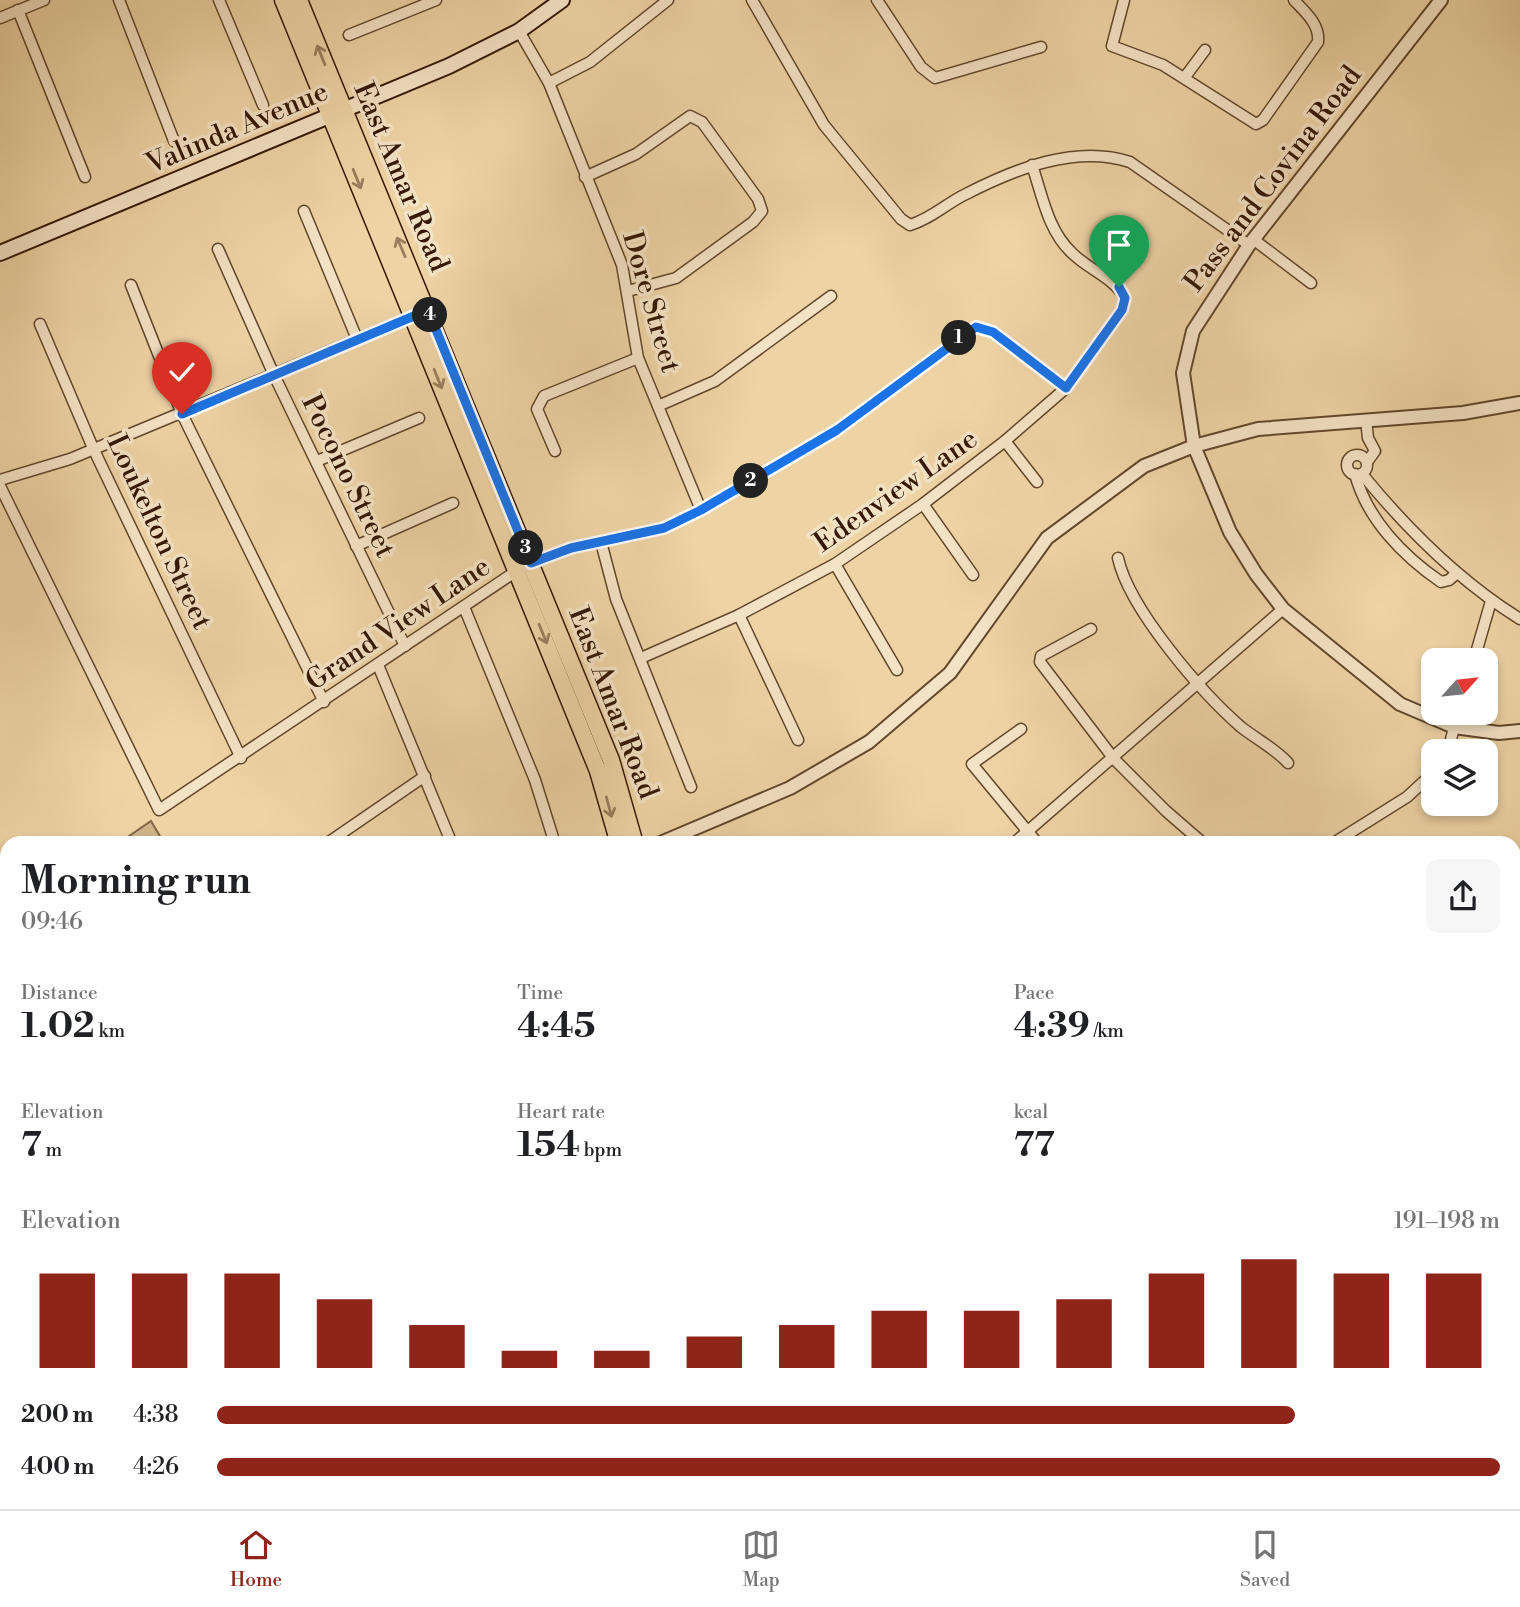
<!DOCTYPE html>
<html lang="en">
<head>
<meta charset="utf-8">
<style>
	:root { --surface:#fff; --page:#f6f6f6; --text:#202124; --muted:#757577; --line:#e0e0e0; --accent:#8f2418 }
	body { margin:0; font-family:"Libre Bodoni",serif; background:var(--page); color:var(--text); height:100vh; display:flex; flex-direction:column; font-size:26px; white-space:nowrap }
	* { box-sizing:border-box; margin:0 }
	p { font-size:23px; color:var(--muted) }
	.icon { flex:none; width:38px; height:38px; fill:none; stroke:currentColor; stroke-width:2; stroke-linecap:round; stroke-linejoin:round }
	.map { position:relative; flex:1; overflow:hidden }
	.sheet { position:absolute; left:0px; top:836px; width:1521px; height:674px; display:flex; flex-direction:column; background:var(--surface); border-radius:21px 21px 0 0; box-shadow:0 4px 10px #0003 }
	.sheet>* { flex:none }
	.needle { width:46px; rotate:63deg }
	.fabs { position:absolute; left:1421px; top:648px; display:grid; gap:14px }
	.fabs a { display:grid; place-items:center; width:77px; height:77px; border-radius:14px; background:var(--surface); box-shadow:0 4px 10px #0003; font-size:35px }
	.pin { position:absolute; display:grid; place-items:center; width:60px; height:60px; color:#fff; margin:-72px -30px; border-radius:50% 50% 50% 0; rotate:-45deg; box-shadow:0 0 7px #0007 }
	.pin .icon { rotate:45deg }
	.km { position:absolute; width:35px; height:35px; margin:-18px; border-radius:50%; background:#222; color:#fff; font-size:19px; line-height:35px; text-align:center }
	.round { display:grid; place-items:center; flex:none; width:74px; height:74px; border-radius:14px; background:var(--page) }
	.headline { display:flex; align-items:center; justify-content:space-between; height:119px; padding:0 21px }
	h1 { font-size:38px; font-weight:800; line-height:52px }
	.figures { display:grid; grid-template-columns:repeat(3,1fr); gap:10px; height:119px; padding:7px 21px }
	.figures div { display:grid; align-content:center }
	.figures b { font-size:35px; font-weight:800 }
	.figures small { font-size:19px; font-weight:400 }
	.figures p { font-size:19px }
	.chart { height:196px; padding:14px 21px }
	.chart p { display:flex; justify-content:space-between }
	.chart svg { width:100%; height:126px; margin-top:7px; stroke:var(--accent); stroke-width:6 }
	ul { padding:0 21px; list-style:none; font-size:23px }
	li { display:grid; grid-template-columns:112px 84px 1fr; align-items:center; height:52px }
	li i { height:18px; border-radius:9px; background:var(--accent) }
	.tab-bar { display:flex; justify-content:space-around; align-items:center; height:98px; border-top:2px solid var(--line); background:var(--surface); font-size:19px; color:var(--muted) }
	.tab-bar a { display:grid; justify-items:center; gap:4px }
	.tab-bar .selected { color:var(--accent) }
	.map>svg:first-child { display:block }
	.green { fill:#ceb389; stroke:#816646; stroke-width:2 }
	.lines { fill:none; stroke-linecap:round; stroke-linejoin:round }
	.stream { stroke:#7e6243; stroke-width:2.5 }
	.minor-casing { stroke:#62472c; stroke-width:13 }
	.tertiary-casing { stroke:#62472c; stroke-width:16 }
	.secondary-casing { stroke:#341803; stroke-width:18 }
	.primary-casing { stroke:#341803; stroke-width:19 }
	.minor { stroke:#f4e2c4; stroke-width:10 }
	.tertiary { stroke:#f4e2c4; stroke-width:12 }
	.secondary { stroke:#f4e2c4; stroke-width:14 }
	.primary { stroke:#eed3a5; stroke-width:16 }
	.oneway { stroke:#9a7f5c }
	.route-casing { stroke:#fff; stroke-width:14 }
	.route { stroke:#1a73e8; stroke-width:9 }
	.labels { text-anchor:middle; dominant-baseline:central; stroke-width:7; stroke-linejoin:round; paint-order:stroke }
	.street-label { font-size:28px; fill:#341803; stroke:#f4e2c4 }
</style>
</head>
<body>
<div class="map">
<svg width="1520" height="1509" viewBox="0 0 1520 1509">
	<rect width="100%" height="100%" fill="#eed3a5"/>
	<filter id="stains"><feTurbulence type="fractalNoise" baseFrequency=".00286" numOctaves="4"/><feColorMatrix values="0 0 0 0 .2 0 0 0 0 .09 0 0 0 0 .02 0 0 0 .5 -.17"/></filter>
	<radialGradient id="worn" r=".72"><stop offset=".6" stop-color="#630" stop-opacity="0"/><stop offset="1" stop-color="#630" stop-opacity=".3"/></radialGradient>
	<g class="green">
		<path d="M 151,821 L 164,843 L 119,843 Z"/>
		<path d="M 1520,885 L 1520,1059 L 1514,1082 L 1514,888 Z"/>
		<path d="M 7,903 L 7,1128 L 4,1129 L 0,1121 L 0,906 Z"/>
		<path d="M 1520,1279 L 1520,1509 L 1423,1509 L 1420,1503 L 1514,1503 L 1514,1281 Z"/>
		<path d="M 1358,1503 L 1407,1503 L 1410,1509 L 1361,1509 Z"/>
	</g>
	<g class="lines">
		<g class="stream">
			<path d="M 0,1320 L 7,1322"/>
			<path d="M 249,1503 L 261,1509"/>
		</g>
		<defs>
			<g id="minor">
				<path d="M 119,0 L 174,141"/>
				<path d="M 219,0 L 263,105"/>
				<path d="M 752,0 L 824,125 L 901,219 L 910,225 C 931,219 947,203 966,194 C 1015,169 1076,144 1130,162 L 1249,245"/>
				<path d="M 877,0 L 921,67 L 935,78 L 1041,47"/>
				<path d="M 1124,0 L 1112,46 L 1163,65 L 1256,124 L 1263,120 L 1318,42 C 1320,24 1305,12 1294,0"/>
				<path d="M 18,10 L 85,177"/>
				<path d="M 0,18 L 44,0"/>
				<path d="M 519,31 L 549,83 L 622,265 L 638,358 L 701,510"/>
				<path d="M 349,35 L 436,0"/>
				<path d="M 1185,77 L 1205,50"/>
				<path d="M 549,83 L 590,62 L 668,0"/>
				<path d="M 585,177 L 636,154 L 690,116 L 702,122 L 758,199 L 762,211 L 753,222 L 676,278 L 628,291"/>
				<path d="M 304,211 L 357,339"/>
				<path d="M 1253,239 L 1311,283"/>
				<path d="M 218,249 L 274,375 L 405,646"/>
				<path d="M 131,285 L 182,414 L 324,702"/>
				<path d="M 40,324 L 93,448 L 241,758"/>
				<path d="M 658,406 L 715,381 L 831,296"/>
				<path d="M 1366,420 L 1368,438 L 1375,451 L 1367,462"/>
				<path d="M 1005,441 L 1037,482"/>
				<path d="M 555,451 L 537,409 L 544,396 L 638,358"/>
				<circle cx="1357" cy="465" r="10"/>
				<path d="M 317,461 L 419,418"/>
				<path d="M 1355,474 C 1367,519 1403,556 1441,582 L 1449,580 L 1457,573"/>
				<path d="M 1362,474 C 1407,529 1459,581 1520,619"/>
				<path d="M 0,480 L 70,459 L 416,315"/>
				<path d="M 0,486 L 159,810 L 524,566 L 571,548 L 664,528 L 701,510 L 837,430 L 976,327 L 993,332 L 1066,388"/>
				<path d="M 923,504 L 973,575"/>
				<path d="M 601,542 L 616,599 L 691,787"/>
				<path d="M 356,546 L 453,503"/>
				<path d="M 1118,558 C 1129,609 1202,693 1241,727 C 1256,739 1276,749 1288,763"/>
				<path d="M 835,564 L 897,670"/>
				<path d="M 464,607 L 535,780 L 555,844"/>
				<path d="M 739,615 L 798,740"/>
				<path d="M 1091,629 L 1041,656 L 1040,662 L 1114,759 L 1166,811 L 1204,844"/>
				<path d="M 641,658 L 739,615 L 835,564 L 923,504 L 1005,441 L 1066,388 L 1122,310 L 1125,298 C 1113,277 1089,270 1072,253 C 1048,231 1042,195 1032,165"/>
				<path d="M 1474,660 L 1491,601"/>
				<path d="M 378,665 L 452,844"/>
				<path d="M 1021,729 L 972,764 L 1038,844"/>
				<path d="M 1448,751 L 1458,712"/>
				<path d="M 326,844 L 425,776"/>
				<path d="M 1013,844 L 1283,609"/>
				<path d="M 1332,844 L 1407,797 L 1433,773"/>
				<path d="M 0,1142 L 7,1139"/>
				<path d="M 1514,1172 L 1520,1170"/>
				<path d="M 0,1258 L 7,1261"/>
				<path d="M 0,1396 L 4,1385"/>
				<path d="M 131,1503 L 132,1509"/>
				<path d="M 1408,1503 L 1411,1509"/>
			</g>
			<g id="tertiary">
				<path d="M 1441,0 L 1249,245 L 1193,331 L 1183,373 L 1194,446 L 1230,532 L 1256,574 L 1283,609 L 1400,704 L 1454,727 L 1499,733 L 1520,731"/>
				<path d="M 658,844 L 790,788 L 869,742 L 950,673 L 1047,538 L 1144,466 L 1194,446 L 1258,429 L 1463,413 L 1520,403"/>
			</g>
			<path id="secondary" d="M 0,253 L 449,66 L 519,31 L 562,0"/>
			<g id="primary">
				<path d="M 283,0 L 598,771 L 619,844"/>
				<path d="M 299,0 L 611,760 L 635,844"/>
				<path d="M 1514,1246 L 1520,1243"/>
				<path d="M 1514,1266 L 1520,1264"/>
				<path d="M 416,1509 L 417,1503"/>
				<path d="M 432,1509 L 434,1503"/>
				<path d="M 986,1509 L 1001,1503"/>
				<path d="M 1033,1509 L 1044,1503"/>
			</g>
		</defs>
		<use href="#minor" class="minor-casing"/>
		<use href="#tertiary" class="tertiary-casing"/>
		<use href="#secondary" class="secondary-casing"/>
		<use href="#primary" class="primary-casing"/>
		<use href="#minor" class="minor"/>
		<use href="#tertiary" class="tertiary"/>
		<use href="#secondary" class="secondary"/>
		<use href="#primary" class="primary"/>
	</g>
	<defs><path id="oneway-shaft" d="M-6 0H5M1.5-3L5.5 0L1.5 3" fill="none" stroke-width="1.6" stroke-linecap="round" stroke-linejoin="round" transform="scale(1.75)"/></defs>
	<g class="oneway">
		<use href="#oneway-shaft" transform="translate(321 55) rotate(-112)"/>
		<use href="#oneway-shaft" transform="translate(357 179) rotate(68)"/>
		<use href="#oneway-shaft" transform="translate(401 247) rotate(-113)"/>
		<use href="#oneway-shaft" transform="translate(438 379) rotate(68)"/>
		<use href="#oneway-shaft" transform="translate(543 634) rotate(68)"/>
		<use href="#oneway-shaft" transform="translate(609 807) rotate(75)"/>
	</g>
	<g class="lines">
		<defs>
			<path id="route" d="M 182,414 L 428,310 L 531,563 L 571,548 L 664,528 L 701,510 L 837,430 L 976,327 L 993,332 L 1066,388 L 1122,310 L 1125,298 L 1119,287"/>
		</defs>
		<use href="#route" class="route-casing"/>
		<use href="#route" class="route"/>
	</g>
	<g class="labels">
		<g class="street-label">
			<text transform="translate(237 128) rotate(-23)">Valinda Avenue</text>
			<text transform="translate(401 177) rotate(67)">East Amar Road</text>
			<text transform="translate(1273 179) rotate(-53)">Pass and Covina Road</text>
			<text transform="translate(651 302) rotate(74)">Dore Street</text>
			<text transform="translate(348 476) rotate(64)">Pocono Street</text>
			<text transform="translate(896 491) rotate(-35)">Edenview Lane</text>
			<text transform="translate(159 532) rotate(65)">Loukelton Street</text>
			<text transform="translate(398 624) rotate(-34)">Grand View Lane</text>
			<text transform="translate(613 703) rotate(69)">East Amar Road</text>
		</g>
	</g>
	<rect width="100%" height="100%" filter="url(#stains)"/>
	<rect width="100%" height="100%" fill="url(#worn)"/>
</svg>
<div class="fabs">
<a><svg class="needle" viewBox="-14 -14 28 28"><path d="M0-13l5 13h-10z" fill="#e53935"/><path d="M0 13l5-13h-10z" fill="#757577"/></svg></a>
<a><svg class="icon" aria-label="layers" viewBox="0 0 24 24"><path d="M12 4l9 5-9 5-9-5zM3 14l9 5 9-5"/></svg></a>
</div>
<div class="pin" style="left:1119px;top:287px;background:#1e9e55"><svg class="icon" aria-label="arrive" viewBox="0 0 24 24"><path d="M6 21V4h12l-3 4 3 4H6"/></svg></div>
<div class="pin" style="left:182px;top:414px;background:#d93025"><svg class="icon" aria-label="check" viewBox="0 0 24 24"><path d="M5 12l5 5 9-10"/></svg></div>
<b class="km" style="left:959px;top:338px">1</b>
<b class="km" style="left:751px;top:481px">2</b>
<b class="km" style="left:526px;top:548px">3</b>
<b class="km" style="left:430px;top:315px">4</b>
<section class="sheet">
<div class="headline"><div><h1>Morning run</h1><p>09:46</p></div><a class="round"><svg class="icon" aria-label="share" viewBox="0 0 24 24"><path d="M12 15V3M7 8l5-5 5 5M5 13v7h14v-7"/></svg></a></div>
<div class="figures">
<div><p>Distance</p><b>1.02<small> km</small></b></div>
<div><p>Time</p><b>4:45</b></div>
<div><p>Pace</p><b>4:39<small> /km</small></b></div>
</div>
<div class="figures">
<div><p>Elevation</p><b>7<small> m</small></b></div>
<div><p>Heart rate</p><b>154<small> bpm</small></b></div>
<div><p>kcal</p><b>77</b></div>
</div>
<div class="chart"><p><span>Elevation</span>191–198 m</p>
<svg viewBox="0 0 160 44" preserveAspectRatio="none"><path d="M5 44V11M15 44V11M25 44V11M35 44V20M45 44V29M55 44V38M65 44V38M75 44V33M85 44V29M95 44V24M105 44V24M115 44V20M125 44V11M135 44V6M145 44V11M155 44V11"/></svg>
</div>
<ul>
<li><b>200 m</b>4:38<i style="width:84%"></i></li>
<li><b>400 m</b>4:26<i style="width:100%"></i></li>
</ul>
</section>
</div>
<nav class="tab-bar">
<a class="selected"><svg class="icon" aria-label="home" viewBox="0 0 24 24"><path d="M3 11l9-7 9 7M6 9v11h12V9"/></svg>Home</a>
<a><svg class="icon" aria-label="map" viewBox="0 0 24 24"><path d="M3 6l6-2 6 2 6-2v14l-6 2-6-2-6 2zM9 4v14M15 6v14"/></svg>Map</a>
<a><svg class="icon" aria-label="saved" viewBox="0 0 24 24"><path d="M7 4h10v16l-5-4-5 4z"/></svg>Saved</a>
</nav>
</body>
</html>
